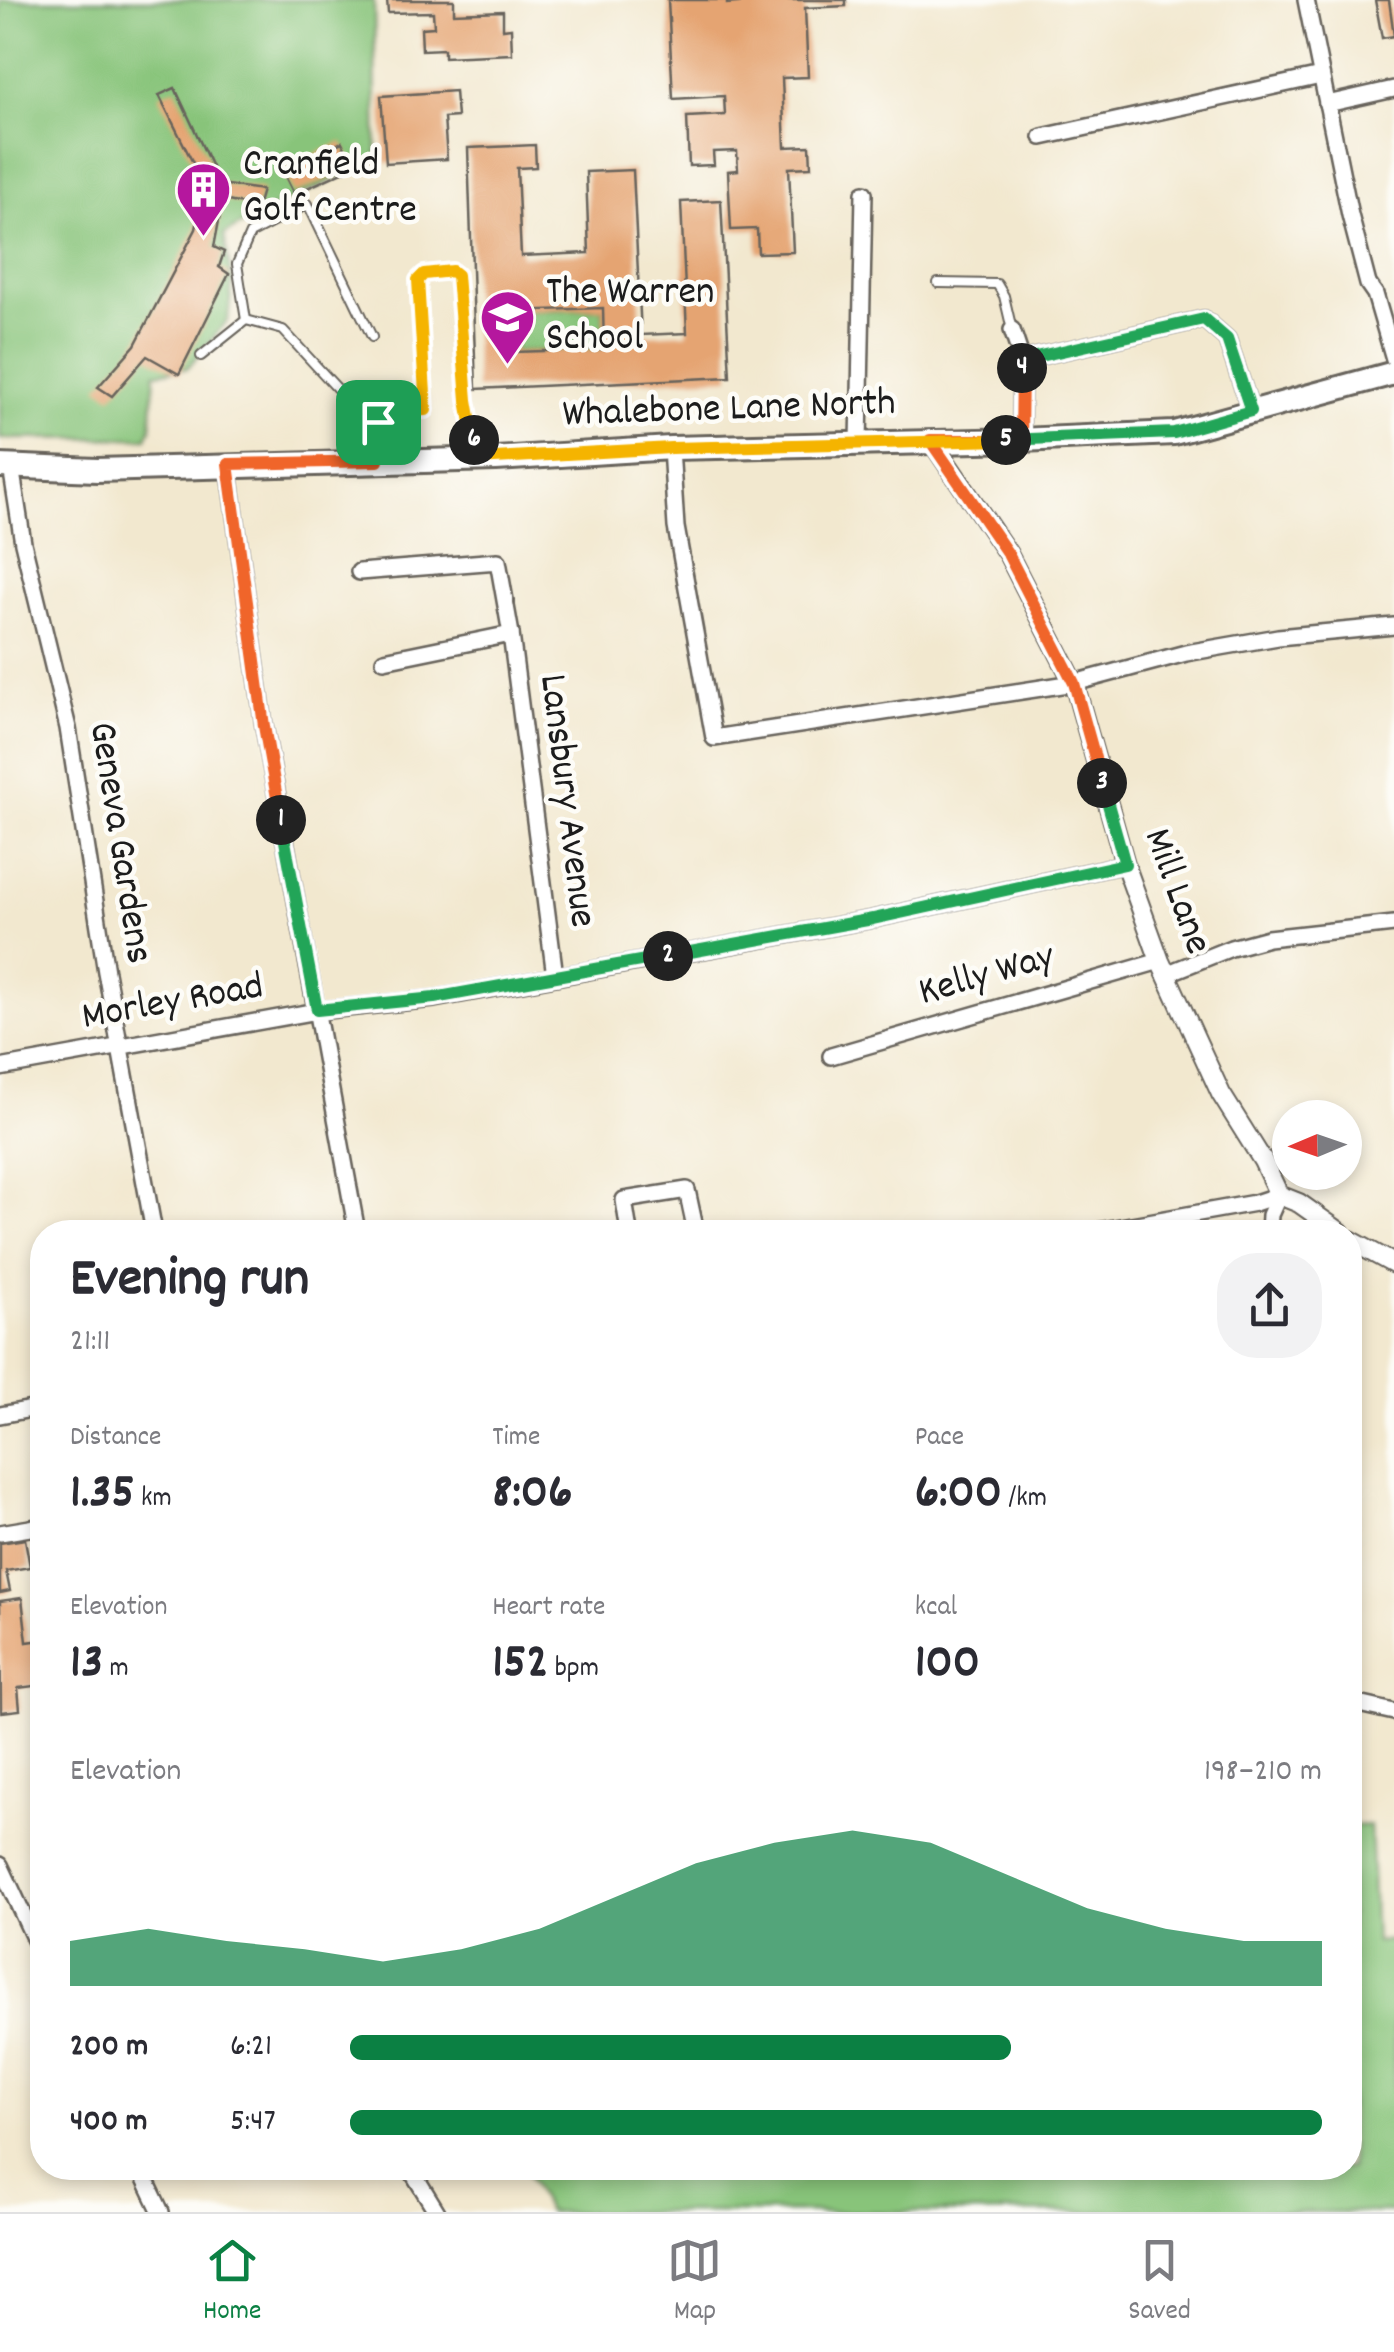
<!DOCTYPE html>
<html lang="en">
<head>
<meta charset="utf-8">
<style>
	:root { --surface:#fff; --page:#f2f2f3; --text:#2b2b33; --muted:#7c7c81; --line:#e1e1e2; --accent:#0b8043 }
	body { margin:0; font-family:Dekko,sans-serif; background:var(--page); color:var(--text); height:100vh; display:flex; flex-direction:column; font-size:38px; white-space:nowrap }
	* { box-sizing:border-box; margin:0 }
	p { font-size:32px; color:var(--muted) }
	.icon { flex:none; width:55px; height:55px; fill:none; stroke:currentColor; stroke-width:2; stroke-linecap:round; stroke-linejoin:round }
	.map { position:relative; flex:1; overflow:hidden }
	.drawer { position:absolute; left:30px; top:1220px; width:1332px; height:960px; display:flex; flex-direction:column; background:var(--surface); border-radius:40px; box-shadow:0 5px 15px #0003 }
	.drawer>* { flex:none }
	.needle { width:65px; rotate:268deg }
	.fabs { position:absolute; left:1272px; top:1100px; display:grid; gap:20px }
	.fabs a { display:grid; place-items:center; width:90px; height:90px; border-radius:50%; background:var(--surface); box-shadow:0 5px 15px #0003; font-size:50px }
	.pin { position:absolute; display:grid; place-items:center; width:85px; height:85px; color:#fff; margin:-42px; border-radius:20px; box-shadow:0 5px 15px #0006 }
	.km { position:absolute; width:50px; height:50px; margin:-25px; border-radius:50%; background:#222; color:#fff; font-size:28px; line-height:50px; text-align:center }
	.round { display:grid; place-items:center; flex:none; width:105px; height:105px; border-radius:40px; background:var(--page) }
	.headline { display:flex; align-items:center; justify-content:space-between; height:170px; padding:0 40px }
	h1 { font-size:55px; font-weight:700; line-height:75px }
	.metrics { display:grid; grid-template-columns:repeat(3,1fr); gap:15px; height:170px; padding:10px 40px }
	.metrics div { display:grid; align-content:center }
	.metrics b { font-size:50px; font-weight:700 }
	.metrics small { font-size:28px; font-weight:400 }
	.metrics p { font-size:28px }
	.chart { height:280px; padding:20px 40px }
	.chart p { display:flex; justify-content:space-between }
	.chart svg { width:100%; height:180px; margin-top:10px; fill:var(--accent); opacity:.7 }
	ul { padding:0 40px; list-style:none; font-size:32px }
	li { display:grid; grid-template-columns:160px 120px 1fr; align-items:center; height:75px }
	li i { height:25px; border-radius:12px; background:var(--accent) }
	.menu { display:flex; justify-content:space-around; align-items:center; height:140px; border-top:2px solid var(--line); background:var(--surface); font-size:28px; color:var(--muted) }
	.menu a { display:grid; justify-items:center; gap:5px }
	.menu .active { color:var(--accent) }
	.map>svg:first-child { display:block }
	.green { fill:#88c47a; stroke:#52704b; stroke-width:2.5 }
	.building { fill:#e5a472; fill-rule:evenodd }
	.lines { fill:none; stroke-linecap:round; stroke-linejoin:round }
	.service-casing { stroke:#67635b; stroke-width:12 }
	.minor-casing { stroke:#67635b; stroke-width:20 }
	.tertiary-casing { stroke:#67635b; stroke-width:22 }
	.primary-casing { stroke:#67635b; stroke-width:28 }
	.service { stroke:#fff; stroke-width:8 }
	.minor { stroke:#fff; stroke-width:15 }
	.tertiary { stroke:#fff; stroke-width:18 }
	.primary { stroke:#fff; stroke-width:22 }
	.split-1-casing { stroke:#fff; stroke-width:20 }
	.split-2-casing { stroke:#fff; stroke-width:20 }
	.split-3-casing { stroke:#fff; stroke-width:20 }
	.split-4-casing { stroke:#fff; stroke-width:20 }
	.split-5-casing { stroke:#fff; stroke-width:20 }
	.split-6-casing { stroke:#fff; stroke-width:20 }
	.split-7-casing { stroke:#fff; stroke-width:20 }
	.split-1 { stroke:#f0652b; stroke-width:12 }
	.split-2 { stroke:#22a559; stroke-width:12 }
	.split-3 { stroke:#22a559; stroke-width:12 }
	.split-4 { stroke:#f0652b; stroke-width:12 }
	.split-5 { stroke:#22a559; stroke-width:12 }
	.split-6 { stroke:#f5b400; stroke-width:12 }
	.split-7 { stroke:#f5b400; stroke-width:12 }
	.labels { text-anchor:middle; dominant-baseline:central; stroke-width:9; stroke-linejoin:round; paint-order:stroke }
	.poi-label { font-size:40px; fill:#1c1c1c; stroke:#fdfcf7; text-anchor:start }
	.street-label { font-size:40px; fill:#1c1c1c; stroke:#fdfcf7 }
</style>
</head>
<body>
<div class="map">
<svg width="1394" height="2212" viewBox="0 0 1394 2212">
	<rect width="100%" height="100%" fill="#fdfcf7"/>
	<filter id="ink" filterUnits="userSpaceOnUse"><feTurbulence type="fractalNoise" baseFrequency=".01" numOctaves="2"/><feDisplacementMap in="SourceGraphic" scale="20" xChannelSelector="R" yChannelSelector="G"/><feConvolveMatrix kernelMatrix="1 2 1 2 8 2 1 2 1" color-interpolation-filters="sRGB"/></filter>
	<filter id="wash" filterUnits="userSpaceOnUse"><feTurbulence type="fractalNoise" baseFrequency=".0048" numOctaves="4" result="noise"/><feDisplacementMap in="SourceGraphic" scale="40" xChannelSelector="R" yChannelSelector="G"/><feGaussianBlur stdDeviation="2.25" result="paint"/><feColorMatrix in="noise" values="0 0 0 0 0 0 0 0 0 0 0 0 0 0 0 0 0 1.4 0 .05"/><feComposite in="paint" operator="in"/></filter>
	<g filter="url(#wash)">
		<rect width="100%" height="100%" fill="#f2e8cf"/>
		<g class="green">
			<path d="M 0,0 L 374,0 L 377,160 L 265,211 L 224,235 L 232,284 L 228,320 L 188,368 L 155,373 L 151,429 L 147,438 L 0,439 Z"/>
			<path d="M 603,308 L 604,349 L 514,352 L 512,311 Z"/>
			<path d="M 1370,1825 L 1375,1942 L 1394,1940 L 1394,2212 L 548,2212 L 523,2168 L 1350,2168 L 1350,1826 Z"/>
		</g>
		<g id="blocks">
			<g class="building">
				<path d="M 387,0 L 454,0 L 454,13 L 503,11 L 503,29 L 511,28 L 512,54 L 444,57 L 444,49 L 422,50 L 421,28 L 434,27 L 433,12 L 388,13 Z"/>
				<path d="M 668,0 L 727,0 L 727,4 L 772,0 L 846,0 L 846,6 L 805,8 L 808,77 L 782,78 L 785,147 L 810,146 L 811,167 L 789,168 L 793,252 L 758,253 L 757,229 L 731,230 L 728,171 L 738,170 L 737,151 L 713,152 L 714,165 L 689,166 L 687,117 L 725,115 L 724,96 L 673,99 Z"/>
				<path d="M 1375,0 L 1389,0 L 1394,36 L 1382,38 Z"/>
				<path d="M 175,88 L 220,184 L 262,190 L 257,207 L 223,200 L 214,247 L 224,252 L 219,267 L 229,274 L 179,374 L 147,356 L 112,396 L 98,387 L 135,345 L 196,229 L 205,187 L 159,95 Z"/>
				<path d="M 455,91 L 457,117 L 444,118 L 447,159 L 386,163 L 381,96 Z"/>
				<path d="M 342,142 L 354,167 L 294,194 L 282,170 Z"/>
				<path d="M 535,145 L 536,167 L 517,168 L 521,256 L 589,253 L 586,172 L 633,170 L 641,335 L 687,333 L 681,202 L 721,200 L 730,377 L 476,389 L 468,148 ZM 603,308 L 604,349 L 514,352 L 512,311 Z"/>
				<path d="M 25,1539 L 30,1567 L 6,1571 L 10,1591 L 0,1593 L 0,1543 Z"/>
				<path d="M 22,1598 L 27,1642 L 42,1640 L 42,1685 L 18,1688 L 20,1710 L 1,1712 L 0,1601 Z"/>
			</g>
		</g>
	</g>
	<g filter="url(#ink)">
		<use href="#blocks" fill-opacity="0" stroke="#67635b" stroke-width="2.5"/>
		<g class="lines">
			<defs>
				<g id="service">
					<path d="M 938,283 L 997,284 L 1004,296 L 1012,330"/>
					<path d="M 246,320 L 237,264 L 250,234 L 308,204 L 372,337"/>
					<path d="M 201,356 L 246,320 L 283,330 L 344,396 L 378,423"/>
					<path d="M 378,457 L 377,413 L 426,410 L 418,280 L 424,274 L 452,271 L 457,275 L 467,400 L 477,458"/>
				</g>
				<g id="minor">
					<path d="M 1306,0 L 1350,215 L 1368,284 L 1375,294 L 1394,359"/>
					<path d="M 1327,104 L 1394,89"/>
					<path d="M 1042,137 L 1321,76"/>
					<path d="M 1012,330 L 1022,360 L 1021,440"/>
					<path d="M 1022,360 L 1204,319 L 1227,339 L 1251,411"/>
					<path d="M 859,443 L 864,193"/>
					<path d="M 671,448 L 676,527 L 714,738 L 1074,683 L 1186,653 L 1278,637 L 1394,626"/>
					<path d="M 228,464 L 264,726 L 357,1232"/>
					<path d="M 11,466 L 23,543 L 68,728 L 106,972 L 154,1232"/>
					<path d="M 359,572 L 498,561 L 511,634 L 555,976"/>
					<path d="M 384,660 L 511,634"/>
					<path d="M 1166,974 L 1231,948 L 1268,938 L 1394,924"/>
					<path d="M 831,1056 L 1160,961"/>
					<path d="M 0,1068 L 317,1011 L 434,999 L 873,919 L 1125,864"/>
					<path d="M 629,1232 L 624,1200 L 687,1190 L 696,1232"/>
					<path d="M 1092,1232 L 1255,1203 L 1279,1195"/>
					<path d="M 1269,1232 L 1270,1215 L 1279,1195"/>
					<path d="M 0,1415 L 42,1407"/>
					<path d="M 0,1533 L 42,1526"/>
					<path d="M 1350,1702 L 1394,1712"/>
					<path d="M 0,1865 L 42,1955"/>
					<path d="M 140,2168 L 161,2212"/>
					<path d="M 410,2168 L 437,2212"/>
				</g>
				<g id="tertiary">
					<path d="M 931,440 L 1008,554 L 1074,683 L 1125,864 L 1160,961 L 1221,1094 L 1263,1161 L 1279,1195 L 1299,1203 L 1340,1232"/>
					<path d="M 1350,1240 L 1394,1264"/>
				</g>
				<path id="primary" d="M 0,466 L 97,470 L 496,459 L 671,448 L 1021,440 L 1174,433 L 1394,373"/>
			</defs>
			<use href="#service" class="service-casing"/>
			<use href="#minor" class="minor-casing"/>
			<use href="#tertiary" class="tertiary-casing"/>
			<use href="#primary" class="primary-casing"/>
			<use href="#service" class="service"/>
			<use href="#minor" class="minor"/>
			<use href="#tertiary" class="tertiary"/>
			<use href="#primary" class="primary"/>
		</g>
	</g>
	<g class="lines" filter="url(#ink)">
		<defs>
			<path id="split-1" d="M 281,820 L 264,726 L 228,464 L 378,461 L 378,422"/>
			<path id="split-2" d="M 281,820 L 317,1010 L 434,998 L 668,956"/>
			<path id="split-3" d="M 668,956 L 873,919 L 1125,864 L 1102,783"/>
			<path id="split-4" d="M 1022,368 L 1021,440 L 930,440 L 1008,554 L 1074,683 L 1102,783"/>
			<path id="split-5" d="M 1006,440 L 1174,433 L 1251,411 L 1227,339 L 1204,319 L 1022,360 L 1022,368"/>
			<path id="split-6" d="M 474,440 L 477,459 L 671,448 L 1006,440"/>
			<path id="split-7" d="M 378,422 L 378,413 L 426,410 L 418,280 L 424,274 L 452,271 L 457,275 L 467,400 L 474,440"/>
		</defs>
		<use href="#split-1" class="split-1-casing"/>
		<use href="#split-2" class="split-2-casing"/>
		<use href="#split-3" class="split-3-casing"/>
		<use href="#split-4" class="split-4-casing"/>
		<use href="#split-5" class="split-5-casing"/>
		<use href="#split-6" class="split-6-casing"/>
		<use href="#split-7" class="split-7-casing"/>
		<use href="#split-1" class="split-1"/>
		<use href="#split-2" class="split-2"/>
		<use href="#split-3" class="split-3"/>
		<use href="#split-4" class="split-4"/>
		<use href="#split-5" class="split-5"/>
		<use href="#split-6" class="split-6"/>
		<use href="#split-7" class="split-7"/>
	</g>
	<defs>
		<symbol id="building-pin" viewBox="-11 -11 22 30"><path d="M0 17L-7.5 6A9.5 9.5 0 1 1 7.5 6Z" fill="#b5179e" stroke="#fdfcf7"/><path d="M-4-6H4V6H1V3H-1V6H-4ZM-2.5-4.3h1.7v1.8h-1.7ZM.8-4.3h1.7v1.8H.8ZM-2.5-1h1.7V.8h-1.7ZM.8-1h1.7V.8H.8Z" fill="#fff"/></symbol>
		<symbol id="school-pin" viewBox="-11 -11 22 30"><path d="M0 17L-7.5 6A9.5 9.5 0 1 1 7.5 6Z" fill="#b5179e" stroke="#fdfcf7"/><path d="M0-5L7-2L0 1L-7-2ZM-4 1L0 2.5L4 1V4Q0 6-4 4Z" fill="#fff"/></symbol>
	</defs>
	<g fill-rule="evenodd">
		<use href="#building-pin" x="172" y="158" width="63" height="86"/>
		<use href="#school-pin" x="476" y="286" width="63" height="86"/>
	</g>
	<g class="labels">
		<g class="poi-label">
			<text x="243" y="166">Cranfield<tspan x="243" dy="46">Golf Centre</tspan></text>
			<text x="546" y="294">The Warren<tspan x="546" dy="46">School</tspan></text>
		</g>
		<g class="street-label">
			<text transform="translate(729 411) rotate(-2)">Whalebone Lane North</text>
			<text transform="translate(565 801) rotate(83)">Lansbury Avenue</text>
			<text transform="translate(118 843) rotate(81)">Geneva Gardens</text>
			<text transform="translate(1175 892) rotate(70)">Mill Lane</text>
			<text transform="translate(987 977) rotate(-16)">Kelly Way</text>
			<text transform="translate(173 1004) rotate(-10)">Morley Road</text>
		</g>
	</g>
</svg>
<div class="fabs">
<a><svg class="needle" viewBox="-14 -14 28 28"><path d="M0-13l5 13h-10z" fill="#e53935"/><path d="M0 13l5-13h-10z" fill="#7c7c81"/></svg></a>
</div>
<div class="pin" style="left:378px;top:422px;background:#1e9e55"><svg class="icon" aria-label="arrive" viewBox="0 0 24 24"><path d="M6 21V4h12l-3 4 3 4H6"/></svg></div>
<b class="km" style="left:281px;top:820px">1</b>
<b class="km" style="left:668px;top:956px">2</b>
<b class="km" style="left:1102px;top:783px">3</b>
<b class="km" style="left:1022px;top:368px">4</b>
<b class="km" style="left:1006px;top:440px">5</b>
<b class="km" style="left:474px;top:440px">6</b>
<section class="drawer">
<div class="headline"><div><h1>Evening run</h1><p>21:11</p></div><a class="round"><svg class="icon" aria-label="share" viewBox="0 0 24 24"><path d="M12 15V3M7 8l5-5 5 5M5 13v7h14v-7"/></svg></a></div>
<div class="metrics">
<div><p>Distance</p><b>1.35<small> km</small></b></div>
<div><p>Time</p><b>8:06</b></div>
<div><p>Pace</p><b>6:00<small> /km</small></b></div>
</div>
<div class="metrics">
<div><p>Elevation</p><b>13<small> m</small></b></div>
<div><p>Heart rate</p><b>152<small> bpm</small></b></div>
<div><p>kcal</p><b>100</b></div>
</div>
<div class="chart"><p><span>Elevation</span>198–210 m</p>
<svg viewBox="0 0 160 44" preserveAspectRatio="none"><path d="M0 44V33L10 30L20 33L30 35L40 38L50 35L60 30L70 22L80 14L90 9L100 6L110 9L120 17L130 25L140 30L150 33L160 33V44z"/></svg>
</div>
<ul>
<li><b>200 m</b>6:21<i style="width:68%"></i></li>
<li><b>400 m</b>5:47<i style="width:100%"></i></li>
</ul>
</section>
</div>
<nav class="menu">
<a class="active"><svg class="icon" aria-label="home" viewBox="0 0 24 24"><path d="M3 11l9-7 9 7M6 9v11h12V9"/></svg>Home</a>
<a><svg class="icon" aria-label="map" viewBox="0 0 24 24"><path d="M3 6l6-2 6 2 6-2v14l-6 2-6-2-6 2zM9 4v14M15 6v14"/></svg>Map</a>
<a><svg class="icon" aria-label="saved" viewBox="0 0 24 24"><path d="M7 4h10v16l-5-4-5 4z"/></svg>Saved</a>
</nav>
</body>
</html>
